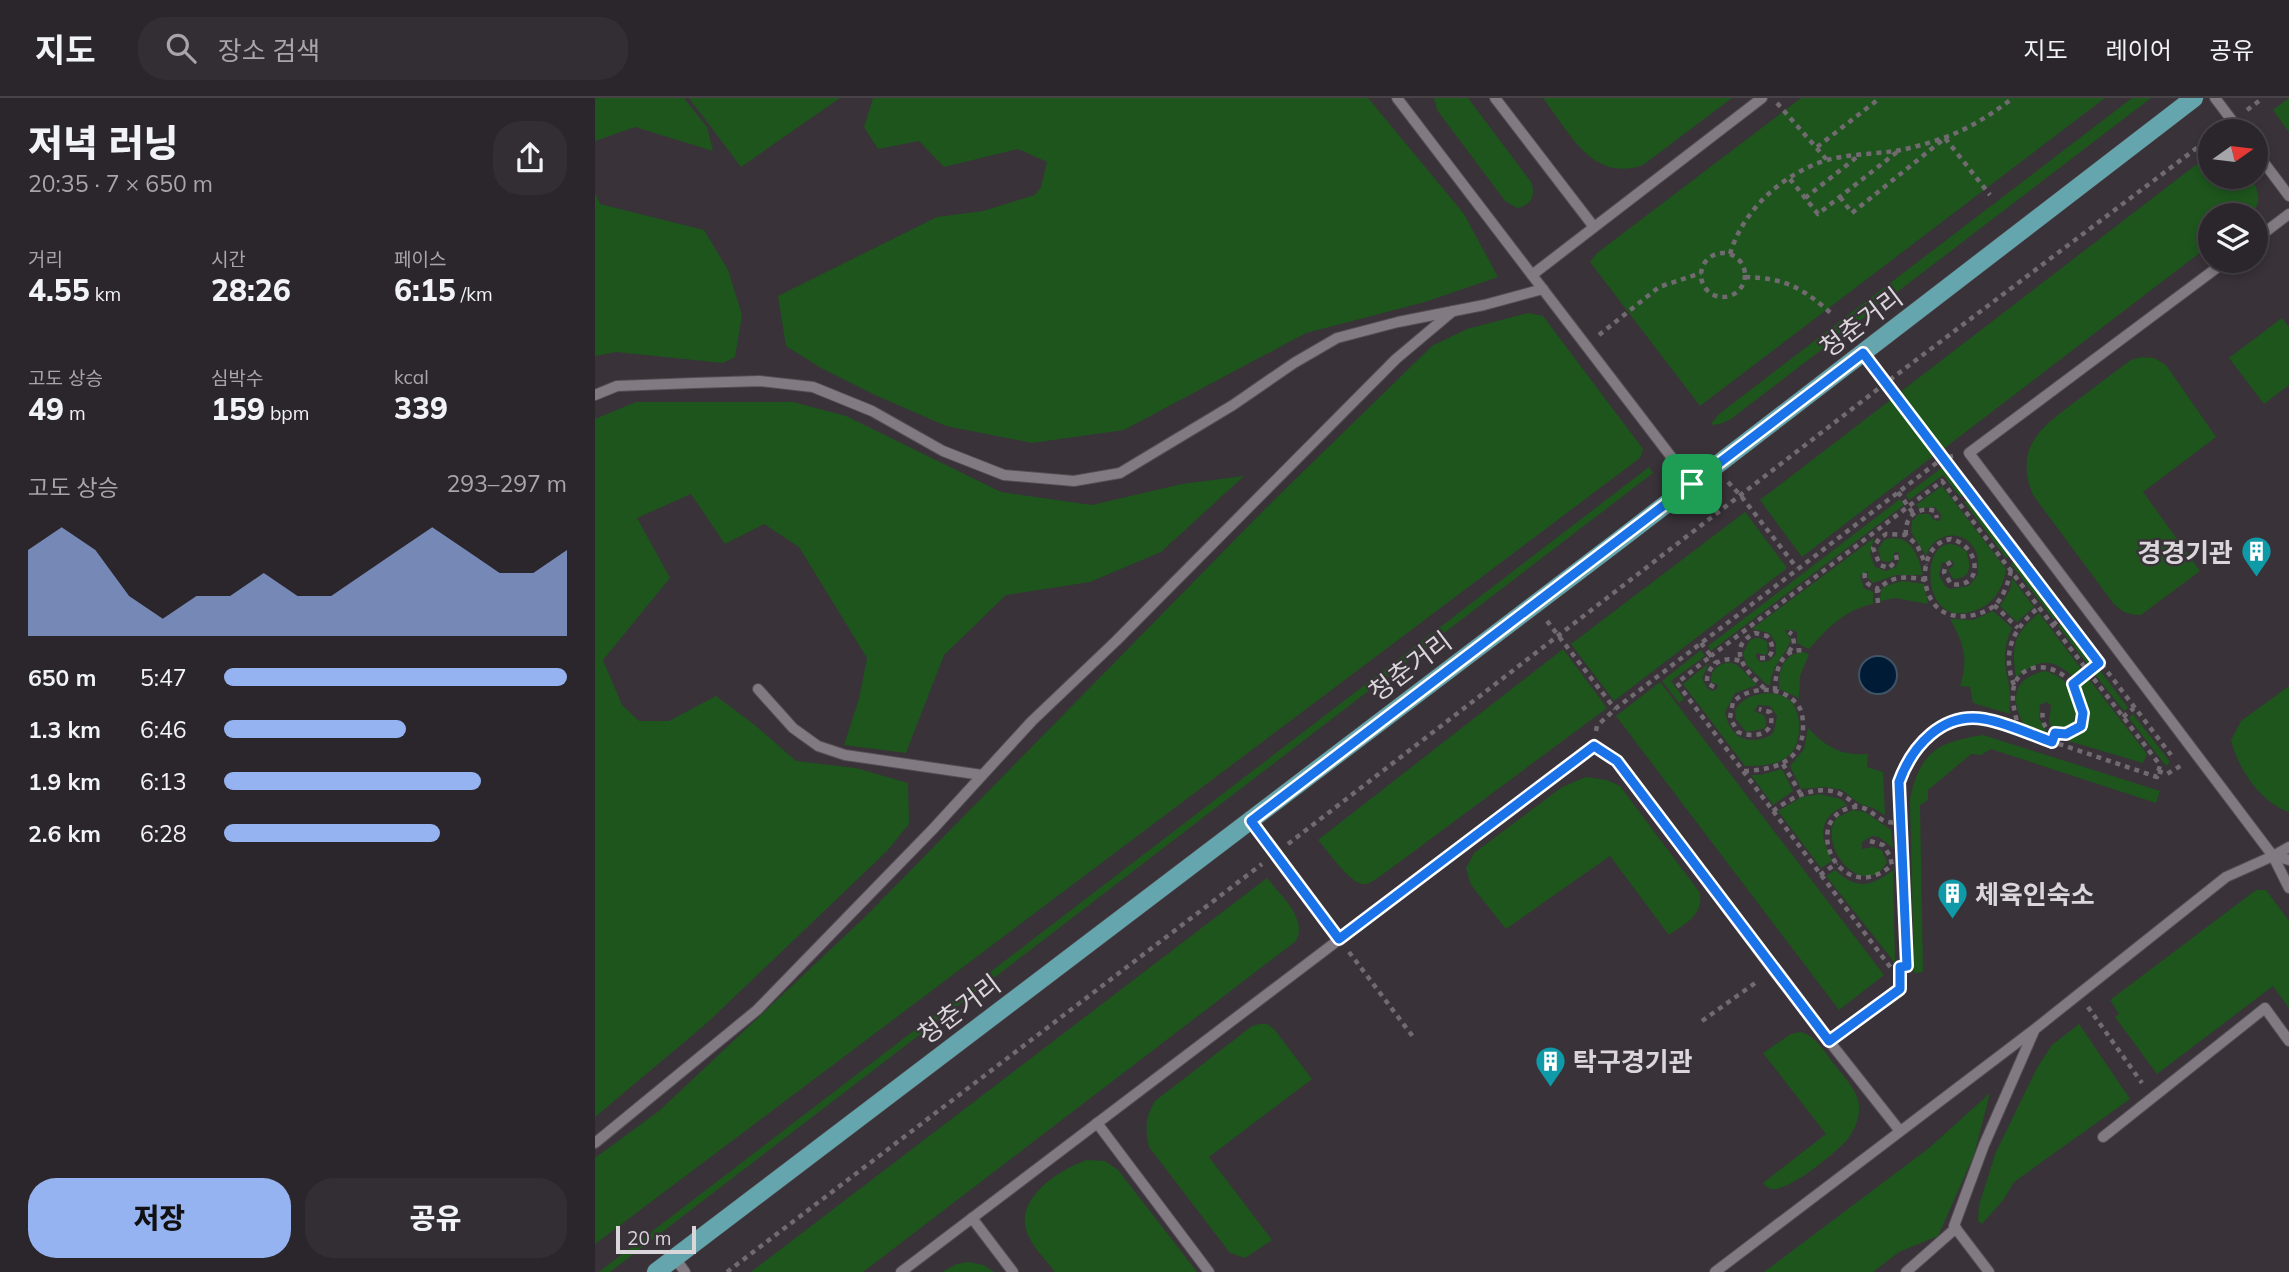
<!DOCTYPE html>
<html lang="ko">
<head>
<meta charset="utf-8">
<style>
	:root { --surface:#2b262b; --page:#332e33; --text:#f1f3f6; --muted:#a6a5a9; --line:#474347; --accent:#95b2f1 }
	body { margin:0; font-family:Mulish,"Noto Sans KR",sans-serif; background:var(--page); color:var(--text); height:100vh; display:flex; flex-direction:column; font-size:26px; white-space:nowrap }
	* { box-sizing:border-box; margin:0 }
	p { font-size:23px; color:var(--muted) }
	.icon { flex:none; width:38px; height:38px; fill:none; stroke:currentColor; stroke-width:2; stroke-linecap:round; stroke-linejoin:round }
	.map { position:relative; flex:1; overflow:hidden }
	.sheet { display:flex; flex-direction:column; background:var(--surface); width:595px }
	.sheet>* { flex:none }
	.needle { width:46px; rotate:76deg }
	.tools { position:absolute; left:1603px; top:21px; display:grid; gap:14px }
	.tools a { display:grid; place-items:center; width:70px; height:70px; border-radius:50%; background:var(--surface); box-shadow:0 4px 10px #0003,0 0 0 2px var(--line); font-size:35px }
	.scale { position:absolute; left:21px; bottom:18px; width:80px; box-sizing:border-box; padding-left:7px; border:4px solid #dad6da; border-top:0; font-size:19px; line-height:24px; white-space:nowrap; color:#dad6da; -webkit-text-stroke:5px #393239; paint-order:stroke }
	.pin { position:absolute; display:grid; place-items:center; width:60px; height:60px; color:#fff; margin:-30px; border-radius:14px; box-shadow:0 4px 10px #0006 }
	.round { display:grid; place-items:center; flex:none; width:74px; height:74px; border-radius:28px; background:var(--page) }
	.head { display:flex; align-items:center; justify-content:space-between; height:119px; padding:0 28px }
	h1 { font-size:38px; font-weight:800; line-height:52px }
	.metrics { display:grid; grid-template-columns:repeat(3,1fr); gap:10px; height:119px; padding:7px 28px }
	.metrics div { display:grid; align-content:center }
	.metrics b { font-size:30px; font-weight:800 }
	.metrics small { font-size:19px; font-weight:400 }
	.metrics p { font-size:19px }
	.chart { height:196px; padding:14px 28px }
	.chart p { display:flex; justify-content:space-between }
	.chart svg { width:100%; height:126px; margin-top:7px; fill:var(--accent); opacity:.7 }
	.cta { display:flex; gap:14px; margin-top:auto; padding:14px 28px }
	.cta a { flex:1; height:80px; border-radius:28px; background:var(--accent); color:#111; font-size:28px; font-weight:800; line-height:80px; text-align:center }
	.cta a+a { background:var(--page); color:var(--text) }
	ul { padding:0 28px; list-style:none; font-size:23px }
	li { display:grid; grid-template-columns:112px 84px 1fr; align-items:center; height:52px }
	li i { height:18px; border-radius:9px; background:var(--accent) }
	header { display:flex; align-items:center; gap:42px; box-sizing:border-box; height:98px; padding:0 35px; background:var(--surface); border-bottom:2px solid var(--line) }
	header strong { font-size:33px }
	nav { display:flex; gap:38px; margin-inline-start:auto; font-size:24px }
	.search { width:490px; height:63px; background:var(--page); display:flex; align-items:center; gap:18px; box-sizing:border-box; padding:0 24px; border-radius:28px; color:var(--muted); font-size:26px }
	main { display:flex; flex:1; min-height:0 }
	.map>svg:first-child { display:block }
	.green { fill:#1d551d }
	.water { fill:#001b35; stroke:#415366; stroke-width:2 }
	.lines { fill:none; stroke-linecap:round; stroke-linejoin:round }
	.lane-casing { stroke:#544f54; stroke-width:12 }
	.primary-casing { stroke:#544f54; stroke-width:19 }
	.path { stroke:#716b71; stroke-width:4.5; stroke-dasharray:5 5; stroke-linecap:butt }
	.lane { stroke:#827a82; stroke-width:10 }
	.primary { stroke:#65a6ae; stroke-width:18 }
	.route-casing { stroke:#fff; stroke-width:14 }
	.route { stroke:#1a73e8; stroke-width:9 }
	.labels { text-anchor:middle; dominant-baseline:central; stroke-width:5; stroke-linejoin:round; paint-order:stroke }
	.street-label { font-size:26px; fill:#dad6da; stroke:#393239 }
	.poi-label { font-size:26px; font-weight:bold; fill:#dad6da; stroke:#393239; text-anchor:start }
</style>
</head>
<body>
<header>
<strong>지도</strong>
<div class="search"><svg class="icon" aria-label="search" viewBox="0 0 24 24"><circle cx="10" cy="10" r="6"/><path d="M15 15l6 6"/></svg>장소 검색</div>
<nav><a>지도</a><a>레이어</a><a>공유</a></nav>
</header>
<main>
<section class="sheet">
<div class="head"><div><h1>저녁 러닝</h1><p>20:35 · 7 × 650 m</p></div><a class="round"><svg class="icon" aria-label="share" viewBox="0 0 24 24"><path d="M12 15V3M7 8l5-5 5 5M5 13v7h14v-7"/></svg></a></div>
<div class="metrics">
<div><p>거리</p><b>4.55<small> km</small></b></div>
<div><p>시간</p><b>28:26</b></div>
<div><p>페이스</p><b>6:15<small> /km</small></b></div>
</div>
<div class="metrics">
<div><p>고도 상승</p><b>49<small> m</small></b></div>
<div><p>심박수</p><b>159<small> bpm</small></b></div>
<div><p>kcal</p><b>339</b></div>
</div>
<div class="chart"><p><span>고도 상승</span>293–297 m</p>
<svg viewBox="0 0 160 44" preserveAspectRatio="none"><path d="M0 44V14L10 6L20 14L30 30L40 38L50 30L60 30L70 22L80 30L90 30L100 22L110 14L120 6L130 14L140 22L150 22L160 14V44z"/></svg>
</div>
<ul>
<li><b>650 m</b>5:47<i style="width:100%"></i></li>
<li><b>1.3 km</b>6:46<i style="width:53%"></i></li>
<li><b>1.9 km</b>6:13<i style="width:75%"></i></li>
<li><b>2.6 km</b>6:28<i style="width:63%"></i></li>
</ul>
<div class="cta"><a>저장</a><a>공유</a></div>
</section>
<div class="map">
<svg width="1694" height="1174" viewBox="0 0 1694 1174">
	<rect width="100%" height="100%" fill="#393239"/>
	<g class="green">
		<path d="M 0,0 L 89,0 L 112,29 L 118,53 L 40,29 L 0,43 Z"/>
		<path d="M 94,0 L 245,0 L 146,69 Z"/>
		<path d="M 278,0 L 773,0 L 869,116 L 903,179 L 830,204 L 711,235 L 529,332 L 437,345 L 351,328 L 280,297 L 226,270 L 191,248 L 183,198 L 342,119 L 388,113 L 440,97 L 446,89 L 452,64 L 423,51 L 349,69 L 324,43 L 283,51 L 269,29 Z"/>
		<path d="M 839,0 L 873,0 L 936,84 C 941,97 937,107 922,110 L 910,103 L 842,12 Z"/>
		<path d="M 948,0 L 1137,0 L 1048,67 C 997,85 975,35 948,0 Z"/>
		<path d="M 1206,0 L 1510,0 L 1105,308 L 995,164 L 1002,155 Z"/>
		<path d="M 1537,0 L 1556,0 L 1136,321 L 1125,326 L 1115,327 L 1124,316 Z"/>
		<path d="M 1694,0 L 1694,34 L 1678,12 Z"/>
		<path d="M 1615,56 L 1615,79 L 1655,79 C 1664,92 1668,105 1655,117 L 1615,117 L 1615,147 L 1347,352 L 1304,295 Z"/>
		<path d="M 0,95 L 5,106 L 109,132 L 133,172 L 147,217 L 140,259 L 128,265 L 21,254 L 0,258 Z"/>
		<path d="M 933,215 L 948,218 L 1048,351 L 1045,360 L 0,1146 L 0,1060 L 64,1013 L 270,819 L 670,411 L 837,248 L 872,231 Z"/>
		<path d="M 1687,220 L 1694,229 L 1694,287 L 1669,306 L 1634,260 Z"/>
		<path d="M 1546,259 L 1559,260 L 1571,267 L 1621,339 L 1548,394 L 1605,473 L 1546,517 C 1533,517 1527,514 1518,505 L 1438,397 C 1418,347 1448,328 1484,301 C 1501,288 1518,275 1536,262 Z"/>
		<path d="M 1298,300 L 1341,356 L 1207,459 L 1165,402 Z"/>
		<path d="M 41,304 L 198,304 L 251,318 L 406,394 L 497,407 L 587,386 L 649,378 L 566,454 L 495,484 L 411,497 L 349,557 L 311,655 L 249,647 L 264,601 L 272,560 L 204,449 L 169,426 L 130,446 L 96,396 L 42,420 L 75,480 L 8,562 L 27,607 L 44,623 L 74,623 L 121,598 L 161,628 L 201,663 L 261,670 L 313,685 L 314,726 L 292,753 L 112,925 L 0,1019 L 0,321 Z"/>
		<path d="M 1349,368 L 1369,395 L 1365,399 L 1348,377 L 1314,402 L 1311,397 Z"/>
		<path d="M 1054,369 L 1058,375 L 15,1174 L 4,1174 Z"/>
		<path d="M 1347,388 L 1411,471 C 1409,486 1401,503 1386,510 C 1318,543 1324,415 1371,453 C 1376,467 1377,481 1358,481 L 1353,472 L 1359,467 L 1357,462 L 1347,465 L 1344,477 L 1350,488 L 1355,491 L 1374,488 L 1383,477 C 1383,469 1384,461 1381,454 C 1370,429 1338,434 1331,458 L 1316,434 L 1317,423 L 1324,416 L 1334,416 L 1339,422 L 1345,423 L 1346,417 L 1340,409 L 1324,410 L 1321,407 Z"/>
		<path d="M 1305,401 L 1309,407 L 1116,553 L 1113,548 Z"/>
		<path d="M 1373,401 L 1416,457 L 1411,460 L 1369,404 Z"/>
		<path d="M 1150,414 L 1192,470 L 1019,603 L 976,546 Z"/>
		<path d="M 1279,440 L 1275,456 L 1280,469 L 1291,473 L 1301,469 L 1305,459 L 1303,454 L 1299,455 L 1298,462 C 1294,465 1290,464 1286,462 L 1283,451 L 1289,442 C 1315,434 1323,456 1328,477 L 1301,477 L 1278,485 L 1273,480 L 1273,473 L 1265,478 L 1269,490 L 1278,494 L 1278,506 C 1249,512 1233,530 1214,551 L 1202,545 L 1202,535 L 1199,532 L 1190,532 L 1196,542 C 1189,561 1178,562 1175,588 L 1171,586 L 1151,566 L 1148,555 L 1155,542 C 1161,539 1166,539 1172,544 L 1173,555 L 1170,557 L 1162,555 L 1160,558 L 1165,564 L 1174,563 L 1181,556 L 1181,545 L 1174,535 L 1157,531 Z"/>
		<path d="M 1420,462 L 1463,518 L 1459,522 L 1416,466 Z"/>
		<path d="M 1417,480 L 1439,509 L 1422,524 L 1405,508 L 1415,492 Z"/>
		<path d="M 1308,483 L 1329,486 L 1333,506 L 1300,500 L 1285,503 L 1286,491 L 1293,487 Z"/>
		<path d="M 1398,513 L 1417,530 C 1407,551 1409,565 1414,587 C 1416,596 1414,606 1415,616 L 1378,605 L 1375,589 L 1365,588 C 1374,561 1369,546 1355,521 L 1378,522 Z"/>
		<path d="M 1444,515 L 1487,572 L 1478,579 C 1457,559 1442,561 1421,580 C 1416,548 1419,535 1444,515 Z"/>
		<path d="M 1468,524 L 1498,564 L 1493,567 L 1463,528 Z"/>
		<path d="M 968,551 L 1012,610 L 783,780 C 778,783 773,787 767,786 C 753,783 732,752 723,742 Z"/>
		<path d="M 1106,552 L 1110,558 L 1076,583 L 1089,601 L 1084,605 L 1067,583 Z"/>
		<path d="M 1208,554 L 1214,556 L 1205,578 L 1204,600 L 1184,591 C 1183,573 1188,556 1208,554 Z"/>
		<path d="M 1114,565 L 1107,580 L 1112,590 L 1117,593 L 1122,591 L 1123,587 L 1116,584 C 1114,572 1128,561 1140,566 C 1147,570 1155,581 1162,587 L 1140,595 L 1130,614 C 1135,639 1151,648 1175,638 L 1179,633 L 1182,618 L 1175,608 L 1163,607 L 1159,613 C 1168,617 1172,617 1171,628 L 1168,631 L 1151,634 L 1141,621 L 1140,612 C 1149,594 1185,588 1198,606 C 1207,620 1207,647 1193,658 C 1182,668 1164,668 1150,668 L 1088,586 Z"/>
		<path d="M 1503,570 L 1533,610 L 1529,613 L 1498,574 Z"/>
		<path d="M 1450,573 C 1477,581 1483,599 1479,625 L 1469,632 L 1457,630 L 1454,624 L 1456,607 L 1451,604 L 1445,607 L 1444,620 L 1453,636 L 1431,630 C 1415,604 1416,580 1450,573 Z"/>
		<path d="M 1493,580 L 1552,656 L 1548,665 L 1470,642 C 1498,630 1496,613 1484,587 Z"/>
		<path d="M 1065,584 L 1289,877 L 1244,912 L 1021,618 Z"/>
		<path d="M 1694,588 L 1694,714 C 1665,704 1643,671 1636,642 L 1646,623 Z"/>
		<path d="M 1538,616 L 1575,664 L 1571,668 L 1534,620 Z"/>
		<path d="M 1213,630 C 1231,649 1246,658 1273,656 L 1272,669 L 1288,674 L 1290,717 L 1278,710 L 1265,706 L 1247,692 L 1231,689 L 1206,691 L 1195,668 L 1209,651 Z"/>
		<path d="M 1388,637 L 1565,693 L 1561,705 L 1396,651 L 1386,657 L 1376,656 L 1333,692 L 1333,702 L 1325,707 L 1328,874 L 1319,875 L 1315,701 C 1325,654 1342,644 1388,637 Z"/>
		<path d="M 1187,671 L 1198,693 L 1178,707 L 1156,677 L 1165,677 Z"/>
		<path d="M 991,679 L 1012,682 L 1025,688 L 1105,795 C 1108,818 1091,825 1074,837 L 1015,758 L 911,831 L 876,787 L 871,770 L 879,755 L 967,689 Z"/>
		<path d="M 1224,696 L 1246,701 L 1252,707 C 1223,718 1224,738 1237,763 L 1226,770 L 1183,713 L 1207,699 Z"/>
		<path d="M 1258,712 L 1270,714 L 1296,732 L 1298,750 L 1284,739 L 1277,738 L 1267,744 L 1267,751 L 1278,749 L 1287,752 L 1292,764 C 1270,804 1222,750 1241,720 Z"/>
		<path d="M 1240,772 C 1261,792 1276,789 1298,772 L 1300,865 L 1231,778 Z"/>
		<path d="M 672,780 C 685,797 713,820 701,843 L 268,1174 L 156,1174 Z"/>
		<path d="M 1661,792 L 1671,792 L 1694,823 L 1694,910 L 1678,888 L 1562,976 L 1520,919 L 1524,916 L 1515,902 Z"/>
		<path d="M 664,926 L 672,926 L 679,931 L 717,981 L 614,1059 L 677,1142 L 650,1160 L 635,1155 L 554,1049 C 550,1030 550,1020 560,1003 L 657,928 Z"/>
		<path d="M 1484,926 L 1535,1001 L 1419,1084 L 1409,1101 L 1387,1126 L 1383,1123 L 1384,1107 L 1401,1054 L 1442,970 L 1457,947 Z"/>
		<path d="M 1205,934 C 1221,937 1229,954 1239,966 C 1248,978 1262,991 1264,1007 C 1265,1019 1260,1032 1252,1042 C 1240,1055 1195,1093 1177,1091 C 1172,1090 1171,1088 1168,1085 L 1231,1036 L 1168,955 L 1196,936 Z"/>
		<path d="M 1395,995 L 1379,1057 L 1343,1138 L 1304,1154 L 1278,1174 L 1169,1174 L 1334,1050 Z"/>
		<path d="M 492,1062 L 510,1063 L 523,1072 L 602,1174 L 460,1174 C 452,1163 440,1152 434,1139 C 415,1103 463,1072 492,1062 Z"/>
		<path d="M 374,1164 L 388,1167 L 399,1174 L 347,1174 L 362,1166 Z"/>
	</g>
	<circle class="water" cx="1283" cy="577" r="19"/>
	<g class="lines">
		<defs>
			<g id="lane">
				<path d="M 802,0 L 937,177"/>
				<path d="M 900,0 L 999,129"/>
				<path d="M 1620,0 L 1645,33"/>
				<path d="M 1661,54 L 1694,98"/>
				<path d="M 1661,141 L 1694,116"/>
				<path d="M 0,297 L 22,288 L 99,285 L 165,283 L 218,289 L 277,313 L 348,353 L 409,377 L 479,383 L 525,375 L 638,307 L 699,265 L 742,240 L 803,224 L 889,207 L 948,191"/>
				<path d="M 1097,386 L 937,177 L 1167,0"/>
				<path d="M 163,591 L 198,630 L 223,648 L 250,657 L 387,677"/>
				<path d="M 656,723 L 745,841"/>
				<path d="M 1694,749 L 1678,758 L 1694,790"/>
				<path d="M 1678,758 L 1694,762"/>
				<path d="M 502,1025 L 614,1174"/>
				<path d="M 1508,1039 L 1670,910 L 1694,943"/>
				<path d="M 0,1045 L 162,912 L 338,731 L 437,623 L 521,543 L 801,261 L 858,213"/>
				<path d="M 377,1120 L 418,1174"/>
				<path d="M 80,1160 L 90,1174"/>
				<path d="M 306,1174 L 999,648 L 1022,663 L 1178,872 L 1305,1033"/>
				<path d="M 1120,1174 L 1440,931 L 1631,779 L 1678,758 L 1374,355 L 1631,163"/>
				<path d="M 1311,1174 L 1361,1130"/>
				<path d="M 1394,1174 L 1359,1128 L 1389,1047 L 1439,933"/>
			</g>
			<path id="primary" d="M 61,1174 L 1027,440 L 1599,0"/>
		</defs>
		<use href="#lane" class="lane-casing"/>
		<use href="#primary" class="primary-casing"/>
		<g class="path">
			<path d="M 1182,5 L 1232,62"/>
			<path d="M 1652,12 L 1668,0"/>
			<path d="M 1222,49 L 1285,0"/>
			<path d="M 1195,81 L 1223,116 L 1302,54"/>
			<path d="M 1245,99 L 1257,115 L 1350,40 L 1395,97"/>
			<path d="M 1210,100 L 1262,59"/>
			<circle cx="1128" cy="177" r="22"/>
			<path d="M 1135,156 C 1148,112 1187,76 1232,62 C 1254,56 1279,56 1301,53 C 1317,50 1334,45 1348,40 C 1374,31 1397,16 1418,0"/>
			<path d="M 1150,179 C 1192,180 1209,191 1239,218"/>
			<path d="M 1004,237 L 1064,189 L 1106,175"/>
			<path d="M 1282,272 L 1576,657"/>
			<path d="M 1133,384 L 1146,398 L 1202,470"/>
			<path d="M 1303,394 L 1318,415"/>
			<path d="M 1311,437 C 1309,418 1323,408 1340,413 L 1342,420"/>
			<path d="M 1301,457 L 1302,462 L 1294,470 L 1285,467 L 1278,450 L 1284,441 L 1291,436 L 1311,437 L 1322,447 L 1331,467"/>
			<path d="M 1356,464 L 1351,467 L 1349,474 L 1356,486 C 1389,492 1386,448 1356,441 C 1327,445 1323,487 1340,507 C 1354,524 1385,520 1400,507 C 1409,499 1413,484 1416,473"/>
			<path d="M 1270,475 C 1268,485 1275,488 1284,491"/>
			<path d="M 1283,505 L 1282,494 C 1293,477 1313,478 1331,482"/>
			<path d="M 1399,507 L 1423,530"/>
			<path d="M 952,523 L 1020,611"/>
			<path d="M 1458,527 L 1468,518"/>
			<path d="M 1106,545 L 1116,558 L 1082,585 L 1296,870 L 1312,868 L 1304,684 C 1319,642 1344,619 1390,621 L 1562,679 L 1565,667 L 1347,383 L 1116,558 L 1121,565"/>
			<path d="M 1194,554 L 1199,546 L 1198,537 L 1194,534"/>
			<path d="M 1165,560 L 1172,560 C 1180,554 1178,546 1172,538 L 1160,535 C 1128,551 1154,576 1170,591"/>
			<path d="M 1478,586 L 1504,565"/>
			<path d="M 1419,587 C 1406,553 1419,530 1444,509"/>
			<path d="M 1119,589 L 1112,585 C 1111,566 1129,557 1145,563"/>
			<path d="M 1180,593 C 1180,573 1186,548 1211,553"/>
			<path d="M 1528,619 L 1539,610"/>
			<path d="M 1424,632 C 1421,619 1417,607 1418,594 C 1422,550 1497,567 1486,628 C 1466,641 1444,639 1448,610"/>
			<path d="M 1001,633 L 1002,628 L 1020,611 L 1348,360 L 1358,358"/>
			<path d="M 1188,666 L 1205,695"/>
			<path d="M 1149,673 C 1177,672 1207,665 1208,631 C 1208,622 1208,613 1202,606 C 1187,587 1154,588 1138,604 L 1135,620 L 1143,634 C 1160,641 1182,636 1175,614 L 1164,611"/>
			<path d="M 1563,673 L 1572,676 L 1587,667"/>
			<path d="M 1178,713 C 1204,694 1236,680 1261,708"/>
			<path d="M 1275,743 L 1288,747 L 1295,758 L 1297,767 C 1244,813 1203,718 1259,709 C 1274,707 1280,721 1293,724 C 1297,725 1300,724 1304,724"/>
			<path d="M 693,746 L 1292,284 L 1615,40"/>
			<path d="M 1225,777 L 1242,765"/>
			<path d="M 754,854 L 819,940"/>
			<path d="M 1493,909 L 1547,985"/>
			<path d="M 1107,923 L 1163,883"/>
			<path d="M 1247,934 L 1305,891 L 1305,869"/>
			<path d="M 132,1174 L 667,766"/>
		</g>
		<use href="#lane" class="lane"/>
		<use href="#primary" class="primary"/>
	</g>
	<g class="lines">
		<defs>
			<path id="route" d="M 1268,255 L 1504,565 L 1478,586 L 1488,615 L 1486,628 L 1471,636 L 1460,635 L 1457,644 C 1435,636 1412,625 1389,621 C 1347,614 1317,648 1304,684 L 1312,868 L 1305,869 L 1305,891 L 1234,943 L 1022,663 L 999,648 L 744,841 L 656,723 Z"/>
		</defs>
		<use href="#route" class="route-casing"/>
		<use href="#route" class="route"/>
	</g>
	<defs>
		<symbol id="building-pin" viewBox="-11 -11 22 30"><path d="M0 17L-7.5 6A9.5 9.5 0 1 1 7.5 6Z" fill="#0f9aa8" stroke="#393239"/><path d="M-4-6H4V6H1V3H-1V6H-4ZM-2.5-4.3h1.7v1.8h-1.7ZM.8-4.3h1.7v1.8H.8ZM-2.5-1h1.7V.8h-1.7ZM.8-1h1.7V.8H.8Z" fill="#fff"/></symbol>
	</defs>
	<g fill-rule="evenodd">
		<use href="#building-pin" x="1644" y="436" width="35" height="47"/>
		<use href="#building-pin" x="1340" y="778" width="35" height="47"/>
		<use href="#building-pin" x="938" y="946" width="35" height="47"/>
	</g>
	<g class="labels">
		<g class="street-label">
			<text transform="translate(1266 224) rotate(-37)">청춘거리</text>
			<text transform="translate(815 568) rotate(-37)">청춘거리</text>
			<text transform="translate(364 911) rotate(-37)">청춘거리</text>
		</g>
		<g class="poi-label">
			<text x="1638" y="454" text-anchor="end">경경기관</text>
			<text x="1380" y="796">체육인숙소</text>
			<text x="978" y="963">탁구경기관</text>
		</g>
	</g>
</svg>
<div class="tools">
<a><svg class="needle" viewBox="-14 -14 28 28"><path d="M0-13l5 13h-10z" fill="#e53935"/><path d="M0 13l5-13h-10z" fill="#a6a5a9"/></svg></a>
<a><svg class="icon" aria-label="layers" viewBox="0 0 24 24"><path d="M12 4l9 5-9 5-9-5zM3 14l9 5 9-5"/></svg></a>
</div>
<div class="scale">20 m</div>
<div class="pin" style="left:1097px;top:386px;background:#1e9e55"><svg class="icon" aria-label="arrive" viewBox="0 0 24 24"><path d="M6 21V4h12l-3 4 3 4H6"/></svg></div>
</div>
</main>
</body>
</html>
